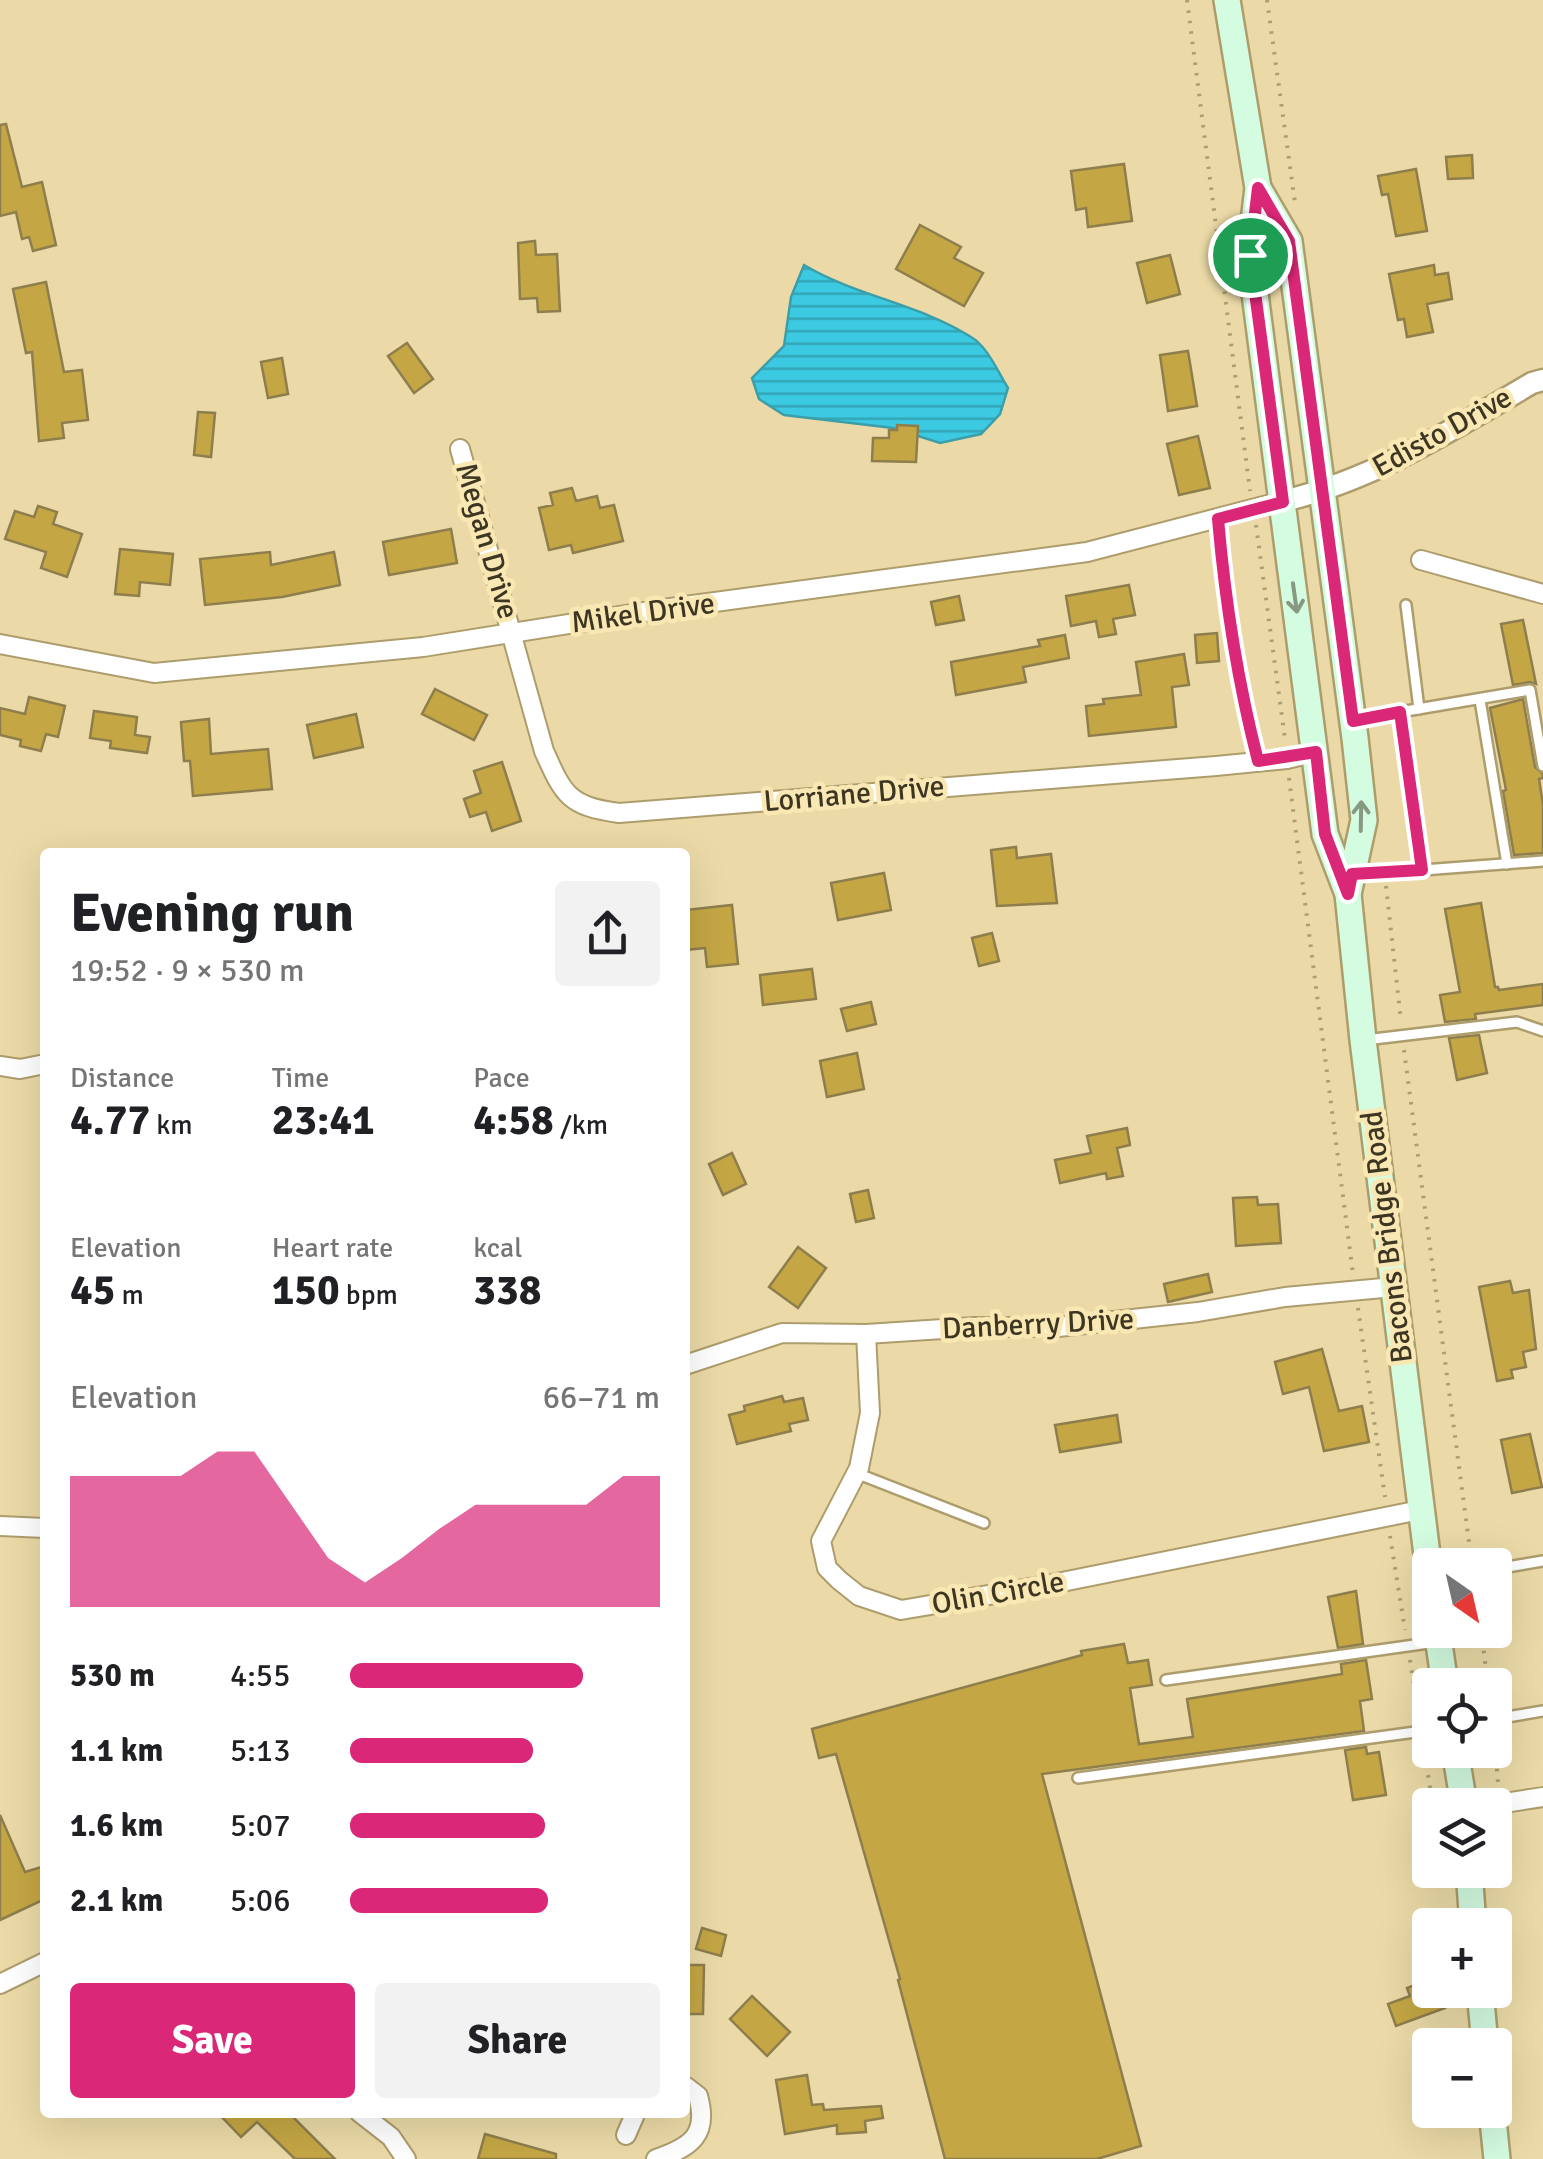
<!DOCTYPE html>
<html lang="en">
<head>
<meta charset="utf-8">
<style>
	:root { --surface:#fff; --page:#f2f2f2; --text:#202124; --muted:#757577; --accent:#db2777 }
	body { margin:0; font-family:Signika,sans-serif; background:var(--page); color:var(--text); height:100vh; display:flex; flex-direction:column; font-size:38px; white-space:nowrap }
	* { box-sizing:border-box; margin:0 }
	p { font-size:32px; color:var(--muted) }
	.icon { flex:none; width:55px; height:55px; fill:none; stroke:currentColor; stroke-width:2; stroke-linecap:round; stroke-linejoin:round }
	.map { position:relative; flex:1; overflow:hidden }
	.details { position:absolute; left:40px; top:848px; width:650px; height:1270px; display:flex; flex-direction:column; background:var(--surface); border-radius:10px; box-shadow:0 10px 40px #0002 }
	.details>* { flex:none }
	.needle { width:65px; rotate:146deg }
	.tools { position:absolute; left:1412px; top:1548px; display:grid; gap:20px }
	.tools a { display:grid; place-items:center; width:100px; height:100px; border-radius:10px; background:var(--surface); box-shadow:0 10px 40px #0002; font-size:50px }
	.pin { position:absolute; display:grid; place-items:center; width:85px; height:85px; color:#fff; margin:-42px; border:5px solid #fff; border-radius:50%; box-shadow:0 2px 10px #0007 }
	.round { display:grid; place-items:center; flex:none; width:105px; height:105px; border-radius:10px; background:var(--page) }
	.overview { display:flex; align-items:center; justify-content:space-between; height:170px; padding:0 30px }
	h1 { font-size:55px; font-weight:700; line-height:75px }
	.figures { display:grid; grid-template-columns:repeat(3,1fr); gap:15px; height:170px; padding:10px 30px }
	.figures div { display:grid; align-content:center }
	.figures b { font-size:42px; font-weight:700 }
	.figures small { font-size:28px; font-weight:400 }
	.figures p { font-size:28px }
	.chart { height:280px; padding:20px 30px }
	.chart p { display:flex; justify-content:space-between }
	.chart svg { width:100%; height:180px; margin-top:10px; fill:var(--accent); opacity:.7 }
	.primary-button { display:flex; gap:20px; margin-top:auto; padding:20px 30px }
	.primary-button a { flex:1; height:115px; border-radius:10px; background:var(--accent); color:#fff; font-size:40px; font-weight:700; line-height:115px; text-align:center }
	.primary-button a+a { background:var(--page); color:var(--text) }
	ul { padding:0 30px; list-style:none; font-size:32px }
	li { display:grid; grid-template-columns:160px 120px 1fr; align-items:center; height:75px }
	li i { height:25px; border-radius:12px; background:var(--accent) }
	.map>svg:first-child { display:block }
	.water { fill:url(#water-rules); stroke:#3c9ea8; stroke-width:2.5 }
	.building { fill:#c4a644; stroke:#8e7e4e; stroke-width:2.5 }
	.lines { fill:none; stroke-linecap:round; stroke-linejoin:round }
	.service-casing { stroke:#ae9d6c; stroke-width:14 }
	.minor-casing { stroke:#ae9d6c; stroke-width:22 }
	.tertiary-casing { stroke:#ae9d6c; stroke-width:25 }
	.secondary-casing { stroke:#ae9d6c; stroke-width:30 }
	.path { stroke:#ab9e76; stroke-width:4; stroke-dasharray:2.5 8; stroke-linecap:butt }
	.service { stroke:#fff; stroke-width:9 }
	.minor { stroke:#fff; stroke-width:18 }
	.tertiary { stroke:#fff; stroke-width:20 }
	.secondary { stroke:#d4fce1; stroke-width:25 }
	.oneway { stroke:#889982 }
	.route-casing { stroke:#fff; stroke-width:20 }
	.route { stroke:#db2777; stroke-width:12 }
	.labels { text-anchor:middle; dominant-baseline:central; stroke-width:9; stroke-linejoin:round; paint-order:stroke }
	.street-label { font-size:30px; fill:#3d3622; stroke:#f9e7b4 }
</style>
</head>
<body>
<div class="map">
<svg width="1543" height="2159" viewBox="0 0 1543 2159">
	<defs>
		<pattern id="water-rules" width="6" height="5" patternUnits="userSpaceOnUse" patternTransform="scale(2.5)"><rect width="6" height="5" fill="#3bcae2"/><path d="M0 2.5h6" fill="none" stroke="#33a5b7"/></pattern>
	</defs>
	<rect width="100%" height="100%" fill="#ebdaa7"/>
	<path class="water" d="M 804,265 C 856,296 919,304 971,337 C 987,346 998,372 1008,388 L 1000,414 L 981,434 L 940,443 L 893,428 L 784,415 L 759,399 L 752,378 L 784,346 L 791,297 Z"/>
	<g class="building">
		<path d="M 6,124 L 22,187 L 42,182 L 56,245 L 33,251 L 29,237 L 22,239 L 16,212 L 0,216 L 0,125 Z"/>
		<path d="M 1472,155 L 1473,178 L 1448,179 L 1446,157 Z"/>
		<path d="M 1124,164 L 1132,221 L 1088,227 L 1086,208 L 1076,210 L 1071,171 Z"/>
		<path d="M 1416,169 L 1427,231 L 1396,236 L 1388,194 L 1382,195 L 1378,176 Z"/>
		<path d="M 920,225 L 961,247 L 954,258 L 983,273 L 964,306 L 896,269 Z"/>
		<path d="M 535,241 L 536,255 L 557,254 L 560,311 L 538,312 L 537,298 L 520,299 L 518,243 Z"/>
		<path d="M 1170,255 L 1180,294 L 1147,303 L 1137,263 Z"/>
		<path d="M 1434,265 L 1435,275 L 1448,273 L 1452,299 L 1427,304 L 1433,332 L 1407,337 L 1404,319 L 1398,320 L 1389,274 Z"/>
		<path d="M 46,282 L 64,372 L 82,370 L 88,420 L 62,423 L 64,438 L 39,441 L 32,352 L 26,353 L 13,289 Z"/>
		<path d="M 407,343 L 433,379 L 414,393 L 388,356 Z"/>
		<path d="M 1188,351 L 1197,406 L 1168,411 L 1160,355 Z"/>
		<path d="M 282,358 L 288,394 L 268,398 L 261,362 Z"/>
		<path d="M 198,412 L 215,413 L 211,457 L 194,455 Z"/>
		<path d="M 897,425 L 918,426 L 916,462 L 872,461 L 873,438 L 889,438 L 889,430 L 897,430 Z"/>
		<path d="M 1198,436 L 1210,488 L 1179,495 L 1167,444 Z"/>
		<path d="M 572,488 L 576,501 L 597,496 L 600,508 L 614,505 L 623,541 L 573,553 L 571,545 L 549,550 L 539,508 L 553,505 L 550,493 Z"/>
		<path d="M 38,506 L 57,512 L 53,524 L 82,534 L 67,577 L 41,568 L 46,552 L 5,539 L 15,511 L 34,517 Z"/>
		<path d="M 451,529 L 457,563 L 389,575 L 383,542 Z"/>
		<path d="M 120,549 L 173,554 L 170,585 L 140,582 L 139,596 L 115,594 Z"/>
		<path d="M 270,552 L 271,565 L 334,552 L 340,585 L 282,597 L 205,605 L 200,559 Z"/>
		<path d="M 1129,585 L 1135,615 L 1113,619 L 1116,634 L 1099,637 L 1096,621 L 1071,626 L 1066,596 Z"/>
		<path d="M 959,596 L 964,620 L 936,625 L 931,602 Z"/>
		<path d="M 1523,620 L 1536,684 L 1530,682 L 1513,685 L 1501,624 Z"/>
		<path d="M 1217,633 L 1219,661 L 1197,663 L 1195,635 Z"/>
		<path d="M 1065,635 L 1069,658 L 1023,667 L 1026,682 L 956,695 L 951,662 L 1040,646 L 1038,640 Z"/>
		<path d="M 1184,654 L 1189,685 L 1172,687 L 1176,727 L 1089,736 L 1086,706 L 1104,704 L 1103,699 L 1141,695 L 1136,662 Z"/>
		<path d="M 435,689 L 487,715 L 474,740 L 422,714 Z"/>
		<path d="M 29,697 L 65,706 L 58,737 L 46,734 L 41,751 L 20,746 L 21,740 L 0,735 L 0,708 L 25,714 Z"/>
		<path d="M 1523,699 L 1535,767 L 1543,774 L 1543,778 L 1539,779 L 1543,804 L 1543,853 L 1514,855 L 1503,791 L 1506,790 L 1490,708 Z"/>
		<path d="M 94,711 L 137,717 L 135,735 L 150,737 L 147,753 L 110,748 L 111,741 L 90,738 Z"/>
		<path d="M 356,714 L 363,747 L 314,758 L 307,725 Z"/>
		<path d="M 209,719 L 211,754 L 268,749 L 272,789 L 193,796 L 190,761 L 184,761 L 181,722 Z"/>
		<path d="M 502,762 L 521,821 L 492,831 L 486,812 L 470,817 L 464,799 L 481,793 L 474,771 Z"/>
		<path d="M 1016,847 L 1017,858 L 1051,854 L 1057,903 L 997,906 L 991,850 Z"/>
		<path d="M 884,873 L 891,910 L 838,920 L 831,883 Z"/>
		<path d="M 1481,903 L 1495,987 L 1498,987 L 1499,990 L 1543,984 L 1543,1005 L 1475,1014 L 1476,1019 L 1445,1022 L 1440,995 L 1460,992 L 1445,909 Z"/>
		<path d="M 732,905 L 738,964 L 707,967 L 705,948 L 685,950 L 685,910 Z"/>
		<path d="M 992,933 L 999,961 L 979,966 L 972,938 Z"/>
		<path d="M 812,969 L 816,999 L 763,1005 L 760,975 Z"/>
		<path d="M 871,1002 L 876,1024 L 847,1031 L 841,1009 Z"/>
		<path d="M 1479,1035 L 1487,1073 L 1457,1080 L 1449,1038 Z"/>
		<path d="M 857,1053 L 864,1089 L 827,1097 L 820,1061 Z"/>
		<path d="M 1127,1128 L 1130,1145 L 1117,1148 L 1123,1176 L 1107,1179 L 1106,1173 L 1060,1183 L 1055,1160 L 1091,1153 L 1087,1136 Z"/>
		<path d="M 732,1153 L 746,1184 L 723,1195 L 709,1164 Z"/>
		<path d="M 868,1190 L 874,1218 L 856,1222 L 850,1194 Z"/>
		<path d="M 1257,1197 L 1258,1205 L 1278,1204 L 1281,1243 L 1236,1246 L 1233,1198 Z"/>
		<path d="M 798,1247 L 826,1268 L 798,1308 L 769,1287 Z"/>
		<path d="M 1208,1274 L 1212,1292 L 1168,1302 L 1164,1284 Z"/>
		<path d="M 1510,1281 L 1513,1293 L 1529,1290 L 1536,1349 L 1523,1352 L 1526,1367 L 1511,1370 L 1513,1378 L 1497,1381 L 1479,1287 Z"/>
		<path d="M 1322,1349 L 1339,1411 L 1362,1406 L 1369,1442 L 1324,1451 L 1309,1387 L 1283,1394 L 1275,1362 Z"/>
		<path d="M 782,1396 L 784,1402 L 803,1398 L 808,1420 L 789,1424 L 791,1431 L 737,1444 L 729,1415 L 745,1411 L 744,1406 Z"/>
		<path d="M 1117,1415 L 1121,1442 L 1060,1452 L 1055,1425 Z"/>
		<path d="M 1530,1434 L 1542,1487 L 1512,1493 L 1501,1440 Z"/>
		<path d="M 1356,1591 L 1363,1644 L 1338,1648 L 1328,1597 Z"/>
		<path d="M 1124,1644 L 1128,1663 L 1148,1660 L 1152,1685 L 1130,1688 L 1139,1744 L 1193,1737 L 1187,1699 L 1342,1674 L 1341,1664 L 1366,1660 L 1372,1699 L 1360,1701 L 1364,1731 L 1042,1774 L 1141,2146 L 1097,2159 L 945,2159 L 898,1980 L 900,1979 L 836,1754 L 819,1758 L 812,1729 L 1082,1655 L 1081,1651 Z"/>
		<path d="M 1366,1747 L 1367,1754 L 1379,1752 L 1386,1795 L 1353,1800 L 1345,1750 Z"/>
		<path d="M 0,1815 L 25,1872 L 45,1866 L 45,1899 L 0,1920 Z"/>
		<path d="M 702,1928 L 726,1935 L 721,1956 L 696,1949 Z"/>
		<path d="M 685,1965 L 704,1965 L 703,2014 L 685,2014 Z"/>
		<path d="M 1430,1979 L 1430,1990 L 1438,1990 L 1445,2008 L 1396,2026 L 1388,2004 L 1410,1996 L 1407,1988 Z"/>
		<path d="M 752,1996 L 790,2032 L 767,2056 L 730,2019 Z"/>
		<path d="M 807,2075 L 812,2105 L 823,2104 L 824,2110 L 881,2106 L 883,2118 L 865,2121 L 866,2132 L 837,2134 L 837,2125 L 785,2134 L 776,2080 Z"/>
		<path d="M 217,2112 L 288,2112 L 335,2159 L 295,2159 L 257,2122 L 241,2137 Z"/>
		<path d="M 485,2134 L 556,2154 L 556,2159 L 478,2159 Z"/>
	</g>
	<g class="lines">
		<defs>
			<g id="service">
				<path d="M 1218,519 C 1225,600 1238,683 1258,761"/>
				<path d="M 1406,605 L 1419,709"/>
				<path d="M 1480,700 L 1507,864"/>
				<path d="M 1400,712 L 1530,690 L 1543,766"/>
				<path d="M 1353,721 L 1400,712 L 1423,870 L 1355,874"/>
				<path d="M 1423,870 L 1543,861"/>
				<path d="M 1365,1040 L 1517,1022 L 1543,1031"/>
				<path d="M 856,1473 L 984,1523"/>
				<path d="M 1495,1569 L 1543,1561"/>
				<path d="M 1166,1680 L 1436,1642"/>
				<path d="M 1495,1719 L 1543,1711"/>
				<path d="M 1078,1778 L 1430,1730"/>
			</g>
			<g id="minor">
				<path d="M 460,449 L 544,751 C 564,796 569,806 619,813 L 1216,766 L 1287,759 L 1316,752"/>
				<path d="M 1421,560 L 1543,594"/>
				<path d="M 0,644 L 154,673 L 423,647 L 663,609 L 1087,552 L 1283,501"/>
				<path d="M 0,1066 L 20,1069 L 45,1064"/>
				<path d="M 866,1334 L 870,1413 L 859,1468 L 821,1541 L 827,1568 L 839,1580 L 859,1596 L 901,1610 L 1047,1585 L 1420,1510"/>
				<path d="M 685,1365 L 782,1333 L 866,1334 L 974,1327 L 1058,1327 L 1198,1312 L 1285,1297 L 1394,1287"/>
				<path d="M 0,1526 L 45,1528"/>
				<path d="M 1492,1805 L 1543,1797"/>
				<path d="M 0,1984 L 45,1962"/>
				<path d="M 359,2112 L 391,2137 L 406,2159"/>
				<path d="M 626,2135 L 636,2112"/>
				<path d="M 656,2159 C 691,2147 709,2135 698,2096 L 685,2086"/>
			</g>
			<path id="tertiary" d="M 1283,501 C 1373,480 1452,430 1532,383 L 1543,380"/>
			<g id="secondary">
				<path d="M 1227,0 L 1258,188 L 1250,255 L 1325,834 L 1348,894 L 1363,1040 L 1430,1579"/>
				<path d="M 1258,188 L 1289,241 L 1355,738 L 1364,820 L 1348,894"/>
				<path d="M 1437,1630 L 1445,1685"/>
				<path d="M 1455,1750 L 1464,1805"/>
				<path d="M 1469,1870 L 1473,1925"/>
				<path d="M 1480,1990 L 1485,2045"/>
				<path d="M 1492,2110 L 1497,2159"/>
			</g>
		</defs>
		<use href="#service" class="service-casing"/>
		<use href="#minor" class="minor-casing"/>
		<use href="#tertiary" class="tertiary-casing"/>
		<use href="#secondary" class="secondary-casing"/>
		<g class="path">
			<path d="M 1187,0 L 1250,491"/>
			<path d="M 1267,0 L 1295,203"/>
			<path d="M 1256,525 L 1285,739"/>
			<path d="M 1289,778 L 1353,1274"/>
			<path d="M 1386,886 L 1401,1021"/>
			<path d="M 1404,1050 L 1472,1565"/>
			<path d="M 1358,1308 L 1385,1497"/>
			<path d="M 1390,1536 L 1405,1630"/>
			<path d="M 1481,1630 L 1488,1685"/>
			<path d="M 1410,1660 L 1419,1719"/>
			<path d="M 1423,1744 L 1431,1793 L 1440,1798"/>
			<path d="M 1495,1748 L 1498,1783"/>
		</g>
		<use href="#service" class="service"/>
		<use href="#minor" class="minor"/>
		<use href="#tertiary" class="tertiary"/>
		<use href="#secondary" class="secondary"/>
	</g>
	<defs><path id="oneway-shaft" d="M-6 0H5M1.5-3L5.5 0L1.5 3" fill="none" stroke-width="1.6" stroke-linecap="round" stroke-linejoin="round" transform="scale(2.5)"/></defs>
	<g class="oneway">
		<use href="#oneway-shaft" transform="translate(1295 598) rotate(82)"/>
		<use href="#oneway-shaft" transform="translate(1361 816) rotate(-89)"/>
	</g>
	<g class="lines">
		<defs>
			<path id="route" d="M 1258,188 L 1289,241 L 1353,721 L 1400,712 L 1422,870 L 1352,874 L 1348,894 L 1325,834 L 1316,752 L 1258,761 C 1238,683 1225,600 1218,519 L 1283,502 L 1250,255 Z"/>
		</defs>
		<use href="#route" class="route-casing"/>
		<use href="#route" class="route"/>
	</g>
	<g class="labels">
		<g class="street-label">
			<text transform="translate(1442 432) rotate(-29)">Edisto Drive</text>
			<text transform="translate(487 541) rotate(74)">Megan Drive</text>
			<text transform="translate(643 613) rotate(-8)">Mikel Drive</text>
			<text transform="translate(854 794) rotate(-5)">Lorriane Drive</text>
			<text transform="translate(1387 1237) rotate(-97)">Bacons Bridge Road</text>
			<text transform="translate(1038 1324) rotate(-3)">Danberry Drive</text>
			<text transform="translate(998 1593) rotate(-10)">Olin Circle</text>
		</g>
	</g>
</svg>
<div class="tools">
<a><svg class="needle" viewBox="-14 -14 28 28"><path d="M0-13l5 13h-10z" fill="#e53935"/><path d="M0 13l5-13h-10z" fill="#757577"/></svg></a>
<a><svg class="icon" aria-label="locate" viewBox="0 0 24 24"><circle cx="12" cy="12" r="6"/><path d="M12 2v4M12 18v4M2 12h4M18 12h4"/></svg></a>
<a><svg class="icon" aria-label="layers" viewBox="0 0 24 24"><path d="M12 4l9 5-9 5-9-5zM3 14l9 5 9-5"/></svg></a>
<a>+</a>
<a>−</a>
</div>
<div class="pin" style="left:1250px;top:255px;background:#1e9e55"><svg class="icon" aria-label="arrive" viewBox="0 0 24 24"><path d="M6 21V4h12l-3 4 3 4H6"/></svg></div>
<section class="details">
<div class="overview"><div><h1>Evening run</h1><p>19:52 · 9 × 530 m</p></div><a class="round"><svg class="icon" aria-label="share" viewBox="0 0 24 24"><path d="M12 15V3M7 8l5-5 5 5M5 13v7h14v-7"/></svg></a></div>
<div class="figures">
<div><p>Distance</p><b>4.77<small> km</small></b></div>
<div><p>Time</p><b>23:41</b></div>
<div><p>Pace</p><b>4:58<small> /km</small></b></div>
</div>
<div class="figures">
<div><p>Elevation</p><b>45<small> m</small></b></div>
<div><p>Heart rate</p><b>150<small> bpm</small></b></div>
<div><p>kcal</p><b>338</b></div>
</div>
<div class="chart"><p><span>Elevation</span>66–71 m</p>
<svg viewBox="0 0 160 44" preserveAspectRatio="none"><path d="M0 44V12L10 12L20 12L30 12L40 6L50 6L60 19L70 32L80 38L90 32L100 25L110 19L120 19L130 19L140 19L150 12L160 12V44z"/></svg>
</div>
<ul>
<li><b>530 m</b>4:55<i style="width:75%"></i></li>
<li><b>1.1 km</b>5:13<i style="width:59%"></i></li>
<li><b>1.6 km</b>5:07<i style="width:63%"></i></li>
<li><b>2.1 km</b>5:06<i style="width:64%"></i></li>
</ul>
<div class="primary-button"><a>Save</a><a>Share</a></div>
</section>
</div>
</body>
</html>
